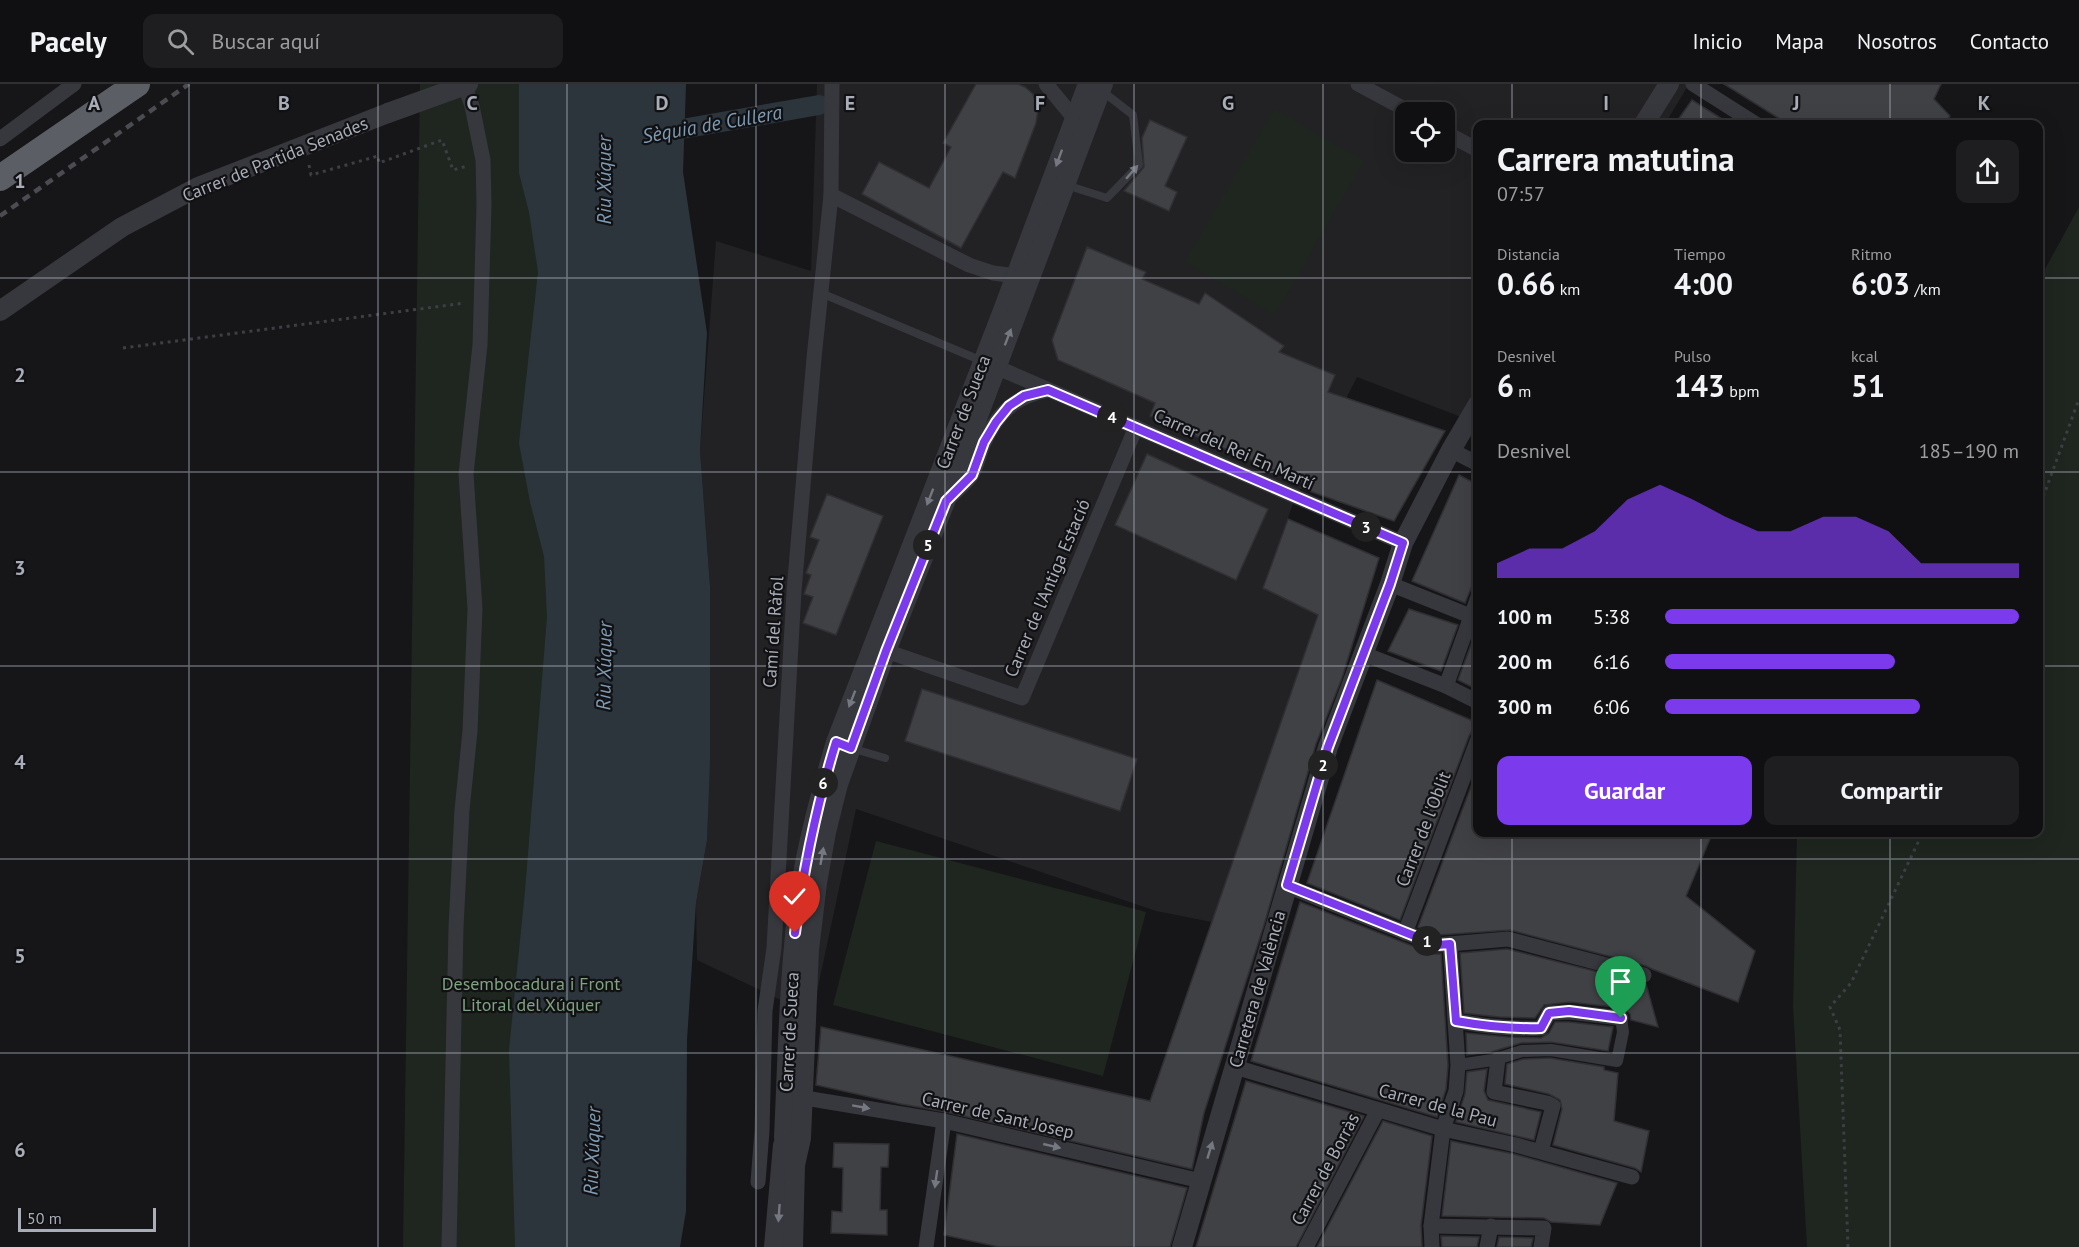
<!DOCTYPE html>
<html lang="es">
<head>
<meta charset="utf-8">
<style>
	:root { --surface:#101012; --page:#1e1e20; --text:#f1f3f6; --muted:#9c9d9f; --line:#303032; --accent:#7c3aed }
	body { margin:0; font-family:"PT Sans",sans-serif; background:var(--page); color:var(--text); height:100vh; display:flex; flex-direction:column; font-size:22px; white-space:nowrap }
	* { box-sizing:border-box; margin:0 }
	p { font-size:20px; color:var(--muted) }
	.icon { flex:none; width:33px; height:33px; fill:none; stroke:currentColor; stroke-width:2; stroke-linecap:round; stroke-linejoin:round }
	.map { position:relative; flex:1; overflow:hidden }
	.drawer { position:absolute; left:1473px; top:36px; width:570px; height:717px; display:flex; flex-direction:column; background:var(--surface); border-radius:12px; box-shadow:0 6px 24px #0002,0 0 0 2px var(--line) }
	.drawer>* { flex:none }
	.fabs { position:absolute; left:1395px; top:18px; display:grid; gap:12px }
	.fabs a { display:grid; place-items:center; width:60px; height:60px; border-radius:12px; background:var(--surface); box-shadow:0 6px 24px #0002,0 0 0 2px var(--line); font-size:30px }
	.scale { position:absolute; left:18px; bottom:15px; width:138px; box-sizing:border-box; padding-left:6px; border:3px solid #a8adb8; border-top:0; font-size:16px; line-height:21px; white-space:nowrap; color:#a8adb8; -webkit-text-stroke:4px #111113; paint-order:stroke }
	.pin { position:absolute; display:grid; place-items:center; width:51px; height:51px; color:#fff; margin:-62px -26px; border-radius:50% 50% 50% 0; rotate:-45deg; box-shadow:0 0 6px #0007 }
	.pin .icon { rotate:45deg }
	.km { position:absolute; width:30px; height:30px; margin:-15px; border-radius:50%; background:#222; color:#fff; font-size:16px; line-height:30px; text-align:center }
	.round { display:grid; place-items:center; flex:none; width:63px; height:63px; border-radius:12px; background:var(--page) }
	.head { display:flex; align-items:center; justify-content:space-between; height:102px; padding:0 24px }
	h1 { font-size:33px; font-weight:700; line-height:45px }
	.figures { display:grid; grid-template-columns:repeat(3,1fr); gap:9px; height:102px; padding:6px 24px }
	.figures div { display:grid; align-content:center }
	.figures b { font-size:30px; font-weight:700 }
	.figures small { font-size:16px; font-weight:400 }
	.figures p { font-size:16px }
	.chart { height:168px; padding:12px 24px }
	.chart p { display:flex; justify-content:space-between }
	.chart svg { width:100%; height:108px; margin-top:6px; fill:var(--accent); opacity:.7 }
	.primary-button { display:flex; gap:12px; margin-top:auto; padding:12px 24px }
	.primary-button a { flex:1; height:69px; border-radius:12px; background:var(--accent); color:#fff; font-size:24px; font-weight:700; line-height:69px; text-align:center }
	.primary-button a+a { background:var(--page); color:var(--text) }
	ul { padding:0 24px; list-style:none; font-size:20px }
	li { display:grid; grid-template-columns:96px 72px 1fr; align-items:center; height:45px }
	li i { height:15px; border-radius:8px; background:var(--accent) }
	header { display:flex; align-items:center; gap:36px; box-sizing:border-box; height:84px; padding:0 30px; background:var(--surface); border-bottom:2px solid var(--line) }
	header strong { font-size:28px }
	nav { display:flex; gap:33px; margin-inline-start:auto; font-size:21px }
	.search { width:420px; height:54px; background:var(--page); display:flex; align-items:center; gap:15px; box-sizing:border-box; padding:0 21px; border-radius:12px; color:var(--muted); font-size:22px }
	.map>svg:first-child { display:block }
	.built { fill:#222225; fill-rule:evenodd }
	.green { fill:#1e261f }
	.water { fill:#2c353c }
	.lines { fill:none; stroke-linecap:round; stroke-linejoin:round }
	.canal { stroke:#2c353c; stroke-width:20 }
	.building { fill:#404145; stroke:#303034; stroke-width:1.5 }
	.path { stroke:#3d3f44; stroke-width:3; stroke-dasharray:3 4.5; stroke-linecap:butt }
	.service { stroke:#37383d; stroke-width:8 }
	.pedestrian { stroke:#37383d; stroke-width:12 }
	.minor { stroke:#37383d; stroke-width:15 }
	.tertiary { stroke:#37383d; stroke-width:20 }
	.trunk { stroke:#5b5e65; stroke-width:26 }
	.rail { stroke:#4a4c52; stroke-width:4.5; stroke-dasharray:8 6; stroke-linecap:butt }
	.tertiary-bridge { stroke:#37383d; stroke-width:20 }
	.oneway { fill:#757881 }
	.route-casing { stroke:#fff; stroke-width:12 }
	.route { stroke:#7c3aed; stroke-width:8 }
	.grid { fill:none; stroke:#a8adb8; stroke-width:1.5; stroke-opacity:0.55 }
	.labels { text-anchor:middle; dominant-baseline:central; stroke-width:4.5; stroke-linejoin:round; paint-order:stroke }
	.street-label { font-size:18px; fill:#a8adb8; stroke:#111113 }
	.park-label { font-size:18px; fill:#7fa381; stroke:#111113 }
	.water-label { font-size:20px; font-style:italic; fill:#7f9bb3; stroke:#111113 }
	.grid-label { font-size:20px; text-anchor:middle; font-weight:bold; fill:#a8adb8; stroke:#111113; stroke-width:4.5; stroke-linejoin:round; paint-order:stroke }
</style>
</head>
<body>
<header>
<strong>Pacely</strong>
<div class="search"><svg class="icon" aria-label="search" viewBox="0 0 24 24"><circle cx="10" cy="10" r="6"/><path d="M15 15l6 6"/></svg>Buscar aquí</div>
<nav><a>Inicio</a><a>Mapa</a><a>Nosotros</a><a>Contacto</a></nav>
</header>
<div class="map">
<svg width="2079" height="1163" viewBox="0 0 2079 1163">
	<rect width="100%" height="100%" fill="#161618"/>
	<path class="built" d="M 817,0 L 1689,0 L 1665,40 L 1478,40 L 1477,333 L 1474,338 L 1357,293 L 1294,417 L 1263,503 L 1318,531 L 1212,838 L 1156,827 L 856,725 L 812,931 L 697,876 L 696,819 L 707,756 L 710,502 L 700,366 L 716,157 L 811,187 ZM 1406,28 L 1444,28 L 1444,68 L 1406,68 Z"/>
	<g class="green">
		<path d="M 420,0 L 666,0 L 644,1163 L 403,1163 Z"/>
		<path d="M 1274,25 L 1364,77 L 1275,231 L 1185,178 Z"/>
		<path d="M 2079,123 L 2079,1163 L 1807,1163 L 1793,923 L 1797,749 L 2038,748 L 2039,196 Z"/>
		<path d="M 876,757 L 1146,828 L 1103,992 L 833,921 Z"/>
	</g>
	<path class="water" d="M 519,0 L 686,0 L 683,88 L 707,249 L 700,366 L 710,502 L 710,677 L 707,756 L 696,819 L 687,956 L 686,1127 L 680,1163 L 515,1163 L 509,966 L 525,807 L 547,533 L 544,472 L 530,418 L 519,359 L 538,188 L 529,128 L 519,89 Z"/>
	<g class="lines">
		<path class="canal" d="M 659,49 L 819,21"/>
	</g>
	<g class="building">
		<path d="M 976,0 L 1018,0 L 1025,3 L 1033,10 L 1038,26 L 1036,39 L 1015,94 L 1003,88 L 961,164 L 862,110 L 879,78 L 929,104 L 951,63 L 943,59 Z"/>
		<path d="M 1724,0 L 1941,0 L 1934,15 L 1950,32 L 1944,40 L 1788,40 Z"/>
		<path d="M 1692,16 L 1730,40 L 1675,40 Z"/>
		<path d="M 1150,36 L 1187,53 L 1165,102 L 1177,108 L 1169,127 L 1124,107 L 1144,83 L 1142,54 Z"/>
		<path d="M 1087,163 L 1146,188 L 1142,195 L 1199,220 L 1205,209 L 1284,262 L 1279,268 L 1335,291 L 1328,308 L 1445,347 L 1394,437 L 1301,404 L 1303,399 L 1150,332 L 1155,319 L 1058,276 L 1052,256 Z"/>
		<path d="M 1147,370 L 1268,425 L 1236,496 L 1115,441 Z"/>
		<path d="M 1459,391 L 1478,401 L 1478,487 L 1465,519 L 1412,497 Z"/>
		<path d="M 827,410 L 883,432 L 836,551 L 803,539 L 813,513 L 804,510 L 811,491 L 806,489 L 819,456 L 810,453 Z"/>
		<path d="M 1288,435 L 1379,474 L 1342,594 L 1316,660 L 1264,841 L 1204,1029 L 1192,1085 L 946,1028 L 901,1020 L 816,1001 L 821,943 L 1150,1017 L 1318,531 L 1263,504 Z"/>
		<path d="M 1409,525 L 1458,541 L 1441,587 L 1388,567 Z"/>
		<path d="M 1476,547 L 1478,548 L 1478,606 L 1458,596 Z"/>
		<path d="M 1377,596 L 1478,639 L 1478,645 L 1472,647 L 1469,652 L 1400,836 L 1307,799 Z"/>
		<path d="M 922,605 L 1137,675 L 1120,727 L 905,657 Z"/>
		<path d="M 1478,684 L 1478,748 L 1713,748 L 1686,812 L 1755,867 L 1738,918 L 1652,885 L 1646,882 L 1510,846 L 1438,851 L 1418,843 Z"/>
		<path d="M 1300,818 L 1433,870 L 1441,870 L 1448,981 L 1446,1005 L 1437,1033 L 1251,977 Z"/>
		<path d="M 1507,865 L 1646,900 L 1658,943 L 1631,936 L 1630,930 L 1623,924 L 1570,918 L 1544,921 L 1535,934 L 1499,933 L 1464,929 L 1460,869 Z"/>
		<path d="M 1555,938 L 1569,938 L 1613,943 L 1608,967 L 1551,958 L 1521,959 L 1491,968 L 1467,971 L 1466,949 L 1508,953 L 1541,954 L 1549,949 Z"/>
		<path d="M 1550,974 L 1604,983 L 1604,986 L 1618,989 L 1614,1037 L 1649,1047 L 1641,1088 L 1635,1084 L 1553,1061 L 1562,1025 L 1560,1016 L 1549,1010 L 1505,1000 L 1507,980 L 1523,975 Z"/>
		<path d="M 1487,985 L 1484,1007 L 1488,1016 L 1541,1028 L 1534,1056 L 1456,1038 L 1465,1010 L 1467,988 Z"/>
		<path d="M 1246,997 L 1364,1032 L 1296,1163 L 1196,1163 Z"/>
		<path d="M 1383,1037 L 1432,1052 L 1421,1141 L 1422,1163 L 1317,1163 Z"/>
		<path d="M 957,1050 L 1187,1104 L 1170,1163 L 999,1163 L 944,1151 Z"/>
		<path d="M 1451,1057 L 1514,1070 L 1617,1099 L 1600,1141 L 1551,1138 L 1544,1134 L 1442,1132 Z"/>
		<path d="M 834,1059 L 889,1060 L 888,1083 L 881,1083 L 880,1126 L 887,1126 L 887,1151 L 831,1149 L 832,1127 L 842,1128 L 843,1084 L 833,1083 Z"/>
		<path d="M 1441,1152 L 1479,1153 L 1477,1163 L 1442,1163 Z"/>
		<path d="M 1499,1153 L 1533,1154 L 1531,1163 L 1497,1163 Z"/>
	</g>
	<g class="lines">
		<g class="path">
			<path d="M 309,81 L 311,91 L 378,72 L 379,79 L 442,56 L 453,86 L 467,82"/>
			<path d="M 123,264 L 465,219"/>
			<path d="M 2038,427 L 2079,315"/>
			<path d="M 1848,1163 L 1840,946 L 1830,923 L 1851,899 L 1923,748"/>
		</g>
		<g class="service">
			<path d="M 1066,101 L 1107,114 L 1139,81 L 1133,31 L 1102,7"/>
			<path d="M 821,209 L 982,277"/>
			<path d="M 851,664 L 885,674"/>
		</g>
		<path class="pedestrian" d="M 1458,981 L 1493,976 L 1522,967 L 1551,966 L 1617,977 L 1623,948 L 1621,934"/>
		<g class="minor">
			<path d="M 1046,0 L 1074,34"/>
			<path d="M 1358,0 L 1410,28"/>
			<path d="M 1693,0 L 1756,40"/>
			<path d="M 1444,48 L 1478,66"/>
			<path d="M 0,55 L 74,0"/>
			<path d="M 831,111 L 969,181 L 993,189 L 1016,192"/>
			<path d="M 989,280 L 1403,459"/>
			<path d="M 1451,366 L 1478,380"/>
			<path d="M 948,415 C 955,408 965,400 971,392 C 977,383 979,370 983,361 C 996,330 1015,312 1048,306"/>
			<path d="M 1390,500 L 1478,535"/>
			<path d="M 886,567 L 1022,614 L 1136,343"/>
			<path d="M 1364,570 L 1446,602 L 1478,618"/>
			<path d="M 1446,602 L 1478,513"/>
			<path d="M 1287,802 L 1437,861 L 1508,855 L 1644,891"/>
			<path d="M 1405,849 L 1478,655"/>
			<path d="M 1456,937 C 1484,942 1511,945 1541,944 L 1549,929 L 1569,928 L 1621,934"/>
			<path d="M 1498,975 L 1494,1008 L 1547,1019 L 1553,1022 L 1541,1067"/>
			<path d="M 1235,983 L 1443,1045 L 1516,1061 L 1632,1093"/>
			<path d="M 793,1012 L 944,1037 L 1201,1097"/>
			<path d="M 758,1098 L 762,1047 L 765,927 L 774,864 L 794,507 L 814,274 L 831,111 L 832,0"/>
			<path d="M 1431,1142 L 1544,1144 L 1541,1163"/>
			<path d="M 449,1163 L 456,843 L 462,726 L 470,647 L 475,525 L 466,390 L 480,261 L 484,121 L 483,76 L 472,22 L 464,0"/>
			<path d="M 926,1163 L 944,1037"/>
			<path d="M 1306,1163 L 1378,1026"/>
			<path d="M 1432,1163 L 1431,1142 L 1443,1045 L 1456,1007 L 1458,981 L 1450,860"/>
			<path d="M 1487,1163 L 1491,1142"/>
		</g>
		<g class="tertiary">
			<path d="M 1644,40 L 1669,0"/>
			<path d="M 0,227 L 122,143 L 198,103 L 388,29"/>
			<path d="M 795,1081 L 784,1053 C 788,969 789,884 801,801 C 809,752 822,705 836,658 L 1002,229 L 1088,0"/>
			<path d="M 774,1163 L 783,1061"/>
			<path d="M 793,1163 L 795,1081 L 801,1054 L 809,865 L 817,799 L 826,748 L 838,700 L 886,567 L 958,385 L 1103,0"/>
			<path d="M 1182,1163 L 1328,663 L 1390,500 L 1403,459 L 1451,366 L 1478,320"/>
		</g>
		<path class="trunk" d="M 0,94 L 137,0"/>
		<path class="rail" d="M 0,132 L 189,0"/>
		<path class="tertiary-bridge" d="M 388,29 L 468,0"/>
	</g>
	<defs><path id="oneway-solid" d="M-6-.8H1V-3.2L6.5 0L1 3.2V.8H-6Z" transform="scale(1.5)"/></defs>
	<g class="oneway">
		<use href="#oneway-solid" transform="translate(1059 74) rotate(110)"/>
		<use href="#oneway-solid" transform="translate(1132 88) rotate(-49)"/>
		<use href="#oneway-solid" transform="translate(1008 253) rotate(-69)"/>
		<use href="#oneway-solid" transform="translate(930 413) rotate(111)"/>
		<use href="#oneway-solid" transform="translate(852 615) rotate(111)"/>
		<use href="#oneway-solid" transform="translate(822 772) rotate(-80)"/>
		<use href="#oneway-solid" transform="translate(861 1023) rotate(10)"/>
		<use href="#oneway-solid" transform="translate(1052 1062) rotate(13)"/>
		<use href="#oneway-solid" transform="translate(1210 1066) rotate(-73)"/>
		<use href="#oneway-solid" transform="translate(936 1095) rotate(98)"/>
		<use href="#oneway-solid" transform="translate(779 1129) rotate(94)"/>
	</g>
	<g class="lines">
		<defs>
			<path id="route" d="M 795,849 C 804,782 816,723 836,658 L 851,664 L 886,567 L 946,417 L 972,391 L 984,358 L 996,338 L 1009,322 L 1024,312 L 1048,306 L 1403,459 L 1390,500 L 1328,663 L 1287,801 L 1437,861 L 1450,860 L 1456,937 C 1484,942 1511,945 1541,944 L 1549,929 L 1569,927 L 1621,934"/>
		</defs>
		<use href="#route" class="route-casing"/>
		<use href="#route" class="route"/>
	</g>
	<path class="grid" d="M 189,0 L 189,1163M 378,0 L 378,1163M 567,0 L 567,1163M 756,0 L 756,1163M 945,0 L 945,1163M 1134,0 L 1134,1163M 1323,0 L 1323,1163M 1512,0 L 1512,40M 1701,0 L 1701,40M 1890,0 L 1890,40M 0,194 L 1478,194M 2038,194 L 2079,194M 0,388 L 1478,388M 2038,388 L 2079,388M 0,582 L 1478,582M 2038,582 L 2079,582M 1512,748 L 1512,1163M 1701,748 L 1701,1163M 1890,748 L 1890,1163M 0,775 L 2079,775M 0,969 L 2079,969"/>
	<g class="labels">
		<g class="street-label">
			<text transform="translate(275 75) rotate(-22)">Carrer de Partida Senades</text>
			<text transform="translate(963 328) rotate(-69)">Carrer de Sueca</text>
			<text transform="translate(1234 365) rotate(24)">Carrer del Rei En Martí</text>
			<text transform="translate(1047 504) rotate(-67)">Carrer de l'Antiga Estació</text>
			<text transform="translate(773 548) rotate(-86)">Camí del Ràfol</text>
			<text transform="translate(1423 745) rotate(-69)">Carrer de l'Oblit</text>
			<text transform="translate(1257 905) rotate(-74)">Carretera de València</text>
			<text transform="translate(789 948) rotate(-87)">Carrer de Sueca</text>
			<text transform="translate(1438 1021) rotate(15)">Carrer de la Pau</text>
			<text transform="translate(998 1031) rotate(13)">Carrer de Sant Josep</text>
			<text transform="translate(1325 1085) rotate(-62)">Carrer de Borràs</text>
		</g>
		<g class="park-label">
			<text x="531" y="899">Desembocadura i Front<tspan x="531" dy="21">Litoral del Xúquer</tspan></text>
		</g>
		<g class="water-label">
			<text transform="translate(712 40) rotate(-10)">Sèquia de Cullera</text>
			<text transform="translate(604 96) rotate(-90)">Riu Xúquer</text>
			<text transform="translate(604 582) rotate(-89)">Riu Xúquer</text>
			<text transform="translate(592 1067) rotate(-88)">Riu Xúquer</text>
		</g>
	</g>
	<g class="grid-label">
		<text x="94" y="26">A</text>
		<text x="284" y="26">B</text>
		<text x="472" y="26">C</text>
		<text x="662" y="26">D</text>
		<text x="850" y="26">E</text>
		<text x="1040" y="26">F</text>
		<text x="1228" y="26">G</text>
		<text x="1606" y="26">I</text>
		<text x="1796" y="26">J</text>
		<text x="1984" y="26">K</text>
		<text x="20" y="104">1</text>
		<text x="20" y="298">2</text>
		<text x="20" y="491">3</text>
		<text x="20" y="685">4</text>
		<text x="20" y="879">5</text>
		<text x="20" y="1073">6</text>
	</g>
</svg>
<div class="fabs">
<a><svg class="icon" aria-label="locate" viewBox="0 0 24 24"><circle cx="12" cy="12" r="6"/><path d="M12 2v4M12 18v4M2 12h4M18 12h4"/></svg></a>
</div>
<div class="scale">50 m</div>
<div class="pin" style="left:1621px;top:934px;background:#1e9e55"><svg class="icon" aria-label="arrive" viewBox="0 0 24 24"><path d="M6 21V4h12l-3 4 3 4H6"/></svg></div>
<div class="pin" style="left:795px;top:849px;background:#d93025"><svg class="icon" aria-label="check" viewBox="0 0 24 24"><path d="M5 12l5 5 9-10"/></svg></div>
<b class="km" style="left:1427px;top:857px">1</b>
<b class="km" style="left:1323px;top:681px">2</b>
<b class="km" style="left:1366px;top:443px">3</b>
<b class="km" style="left:1112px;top:333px">4</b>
<b class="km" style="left:928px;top:461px">5</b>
<b class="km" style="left:823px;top:699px">6</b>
<section class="drawer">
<div class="head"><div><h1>Carrera matutina</h1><p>07:57</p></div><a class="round"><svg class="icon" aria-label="share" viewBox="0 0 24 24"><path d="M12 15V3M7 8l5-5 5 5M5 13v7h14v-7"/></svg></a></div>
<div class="figures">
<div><p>Distancia</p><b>0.66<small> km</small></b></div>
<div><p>Tiempo</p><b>4:00</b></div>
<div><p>Ritmo</p><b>6:03<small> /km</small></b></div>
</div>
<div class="figures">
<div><p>Desnivel</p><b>6<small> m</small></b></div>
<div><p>Pulso</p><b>143<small> bpm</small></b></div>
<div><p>kcal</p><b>51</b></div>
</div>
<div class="chart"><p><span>Desnivel</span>185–190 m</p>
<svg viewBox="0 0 160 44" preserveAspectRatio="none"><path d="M0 44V38L10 32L20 32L30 25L40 12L50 6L60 12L70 19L80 25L90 25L100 19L110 19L120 25L130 38L140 38L150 38L160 38V44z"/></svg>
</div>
<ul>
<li><b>100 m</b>5:38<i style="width:100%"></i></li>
<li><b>200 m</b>6:16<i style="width:65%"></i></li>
<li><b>300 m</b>6:06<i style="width:72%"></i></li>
</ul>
<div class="primary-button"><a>Guardar</a><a>Compartir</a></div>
</section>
</div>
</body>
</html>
